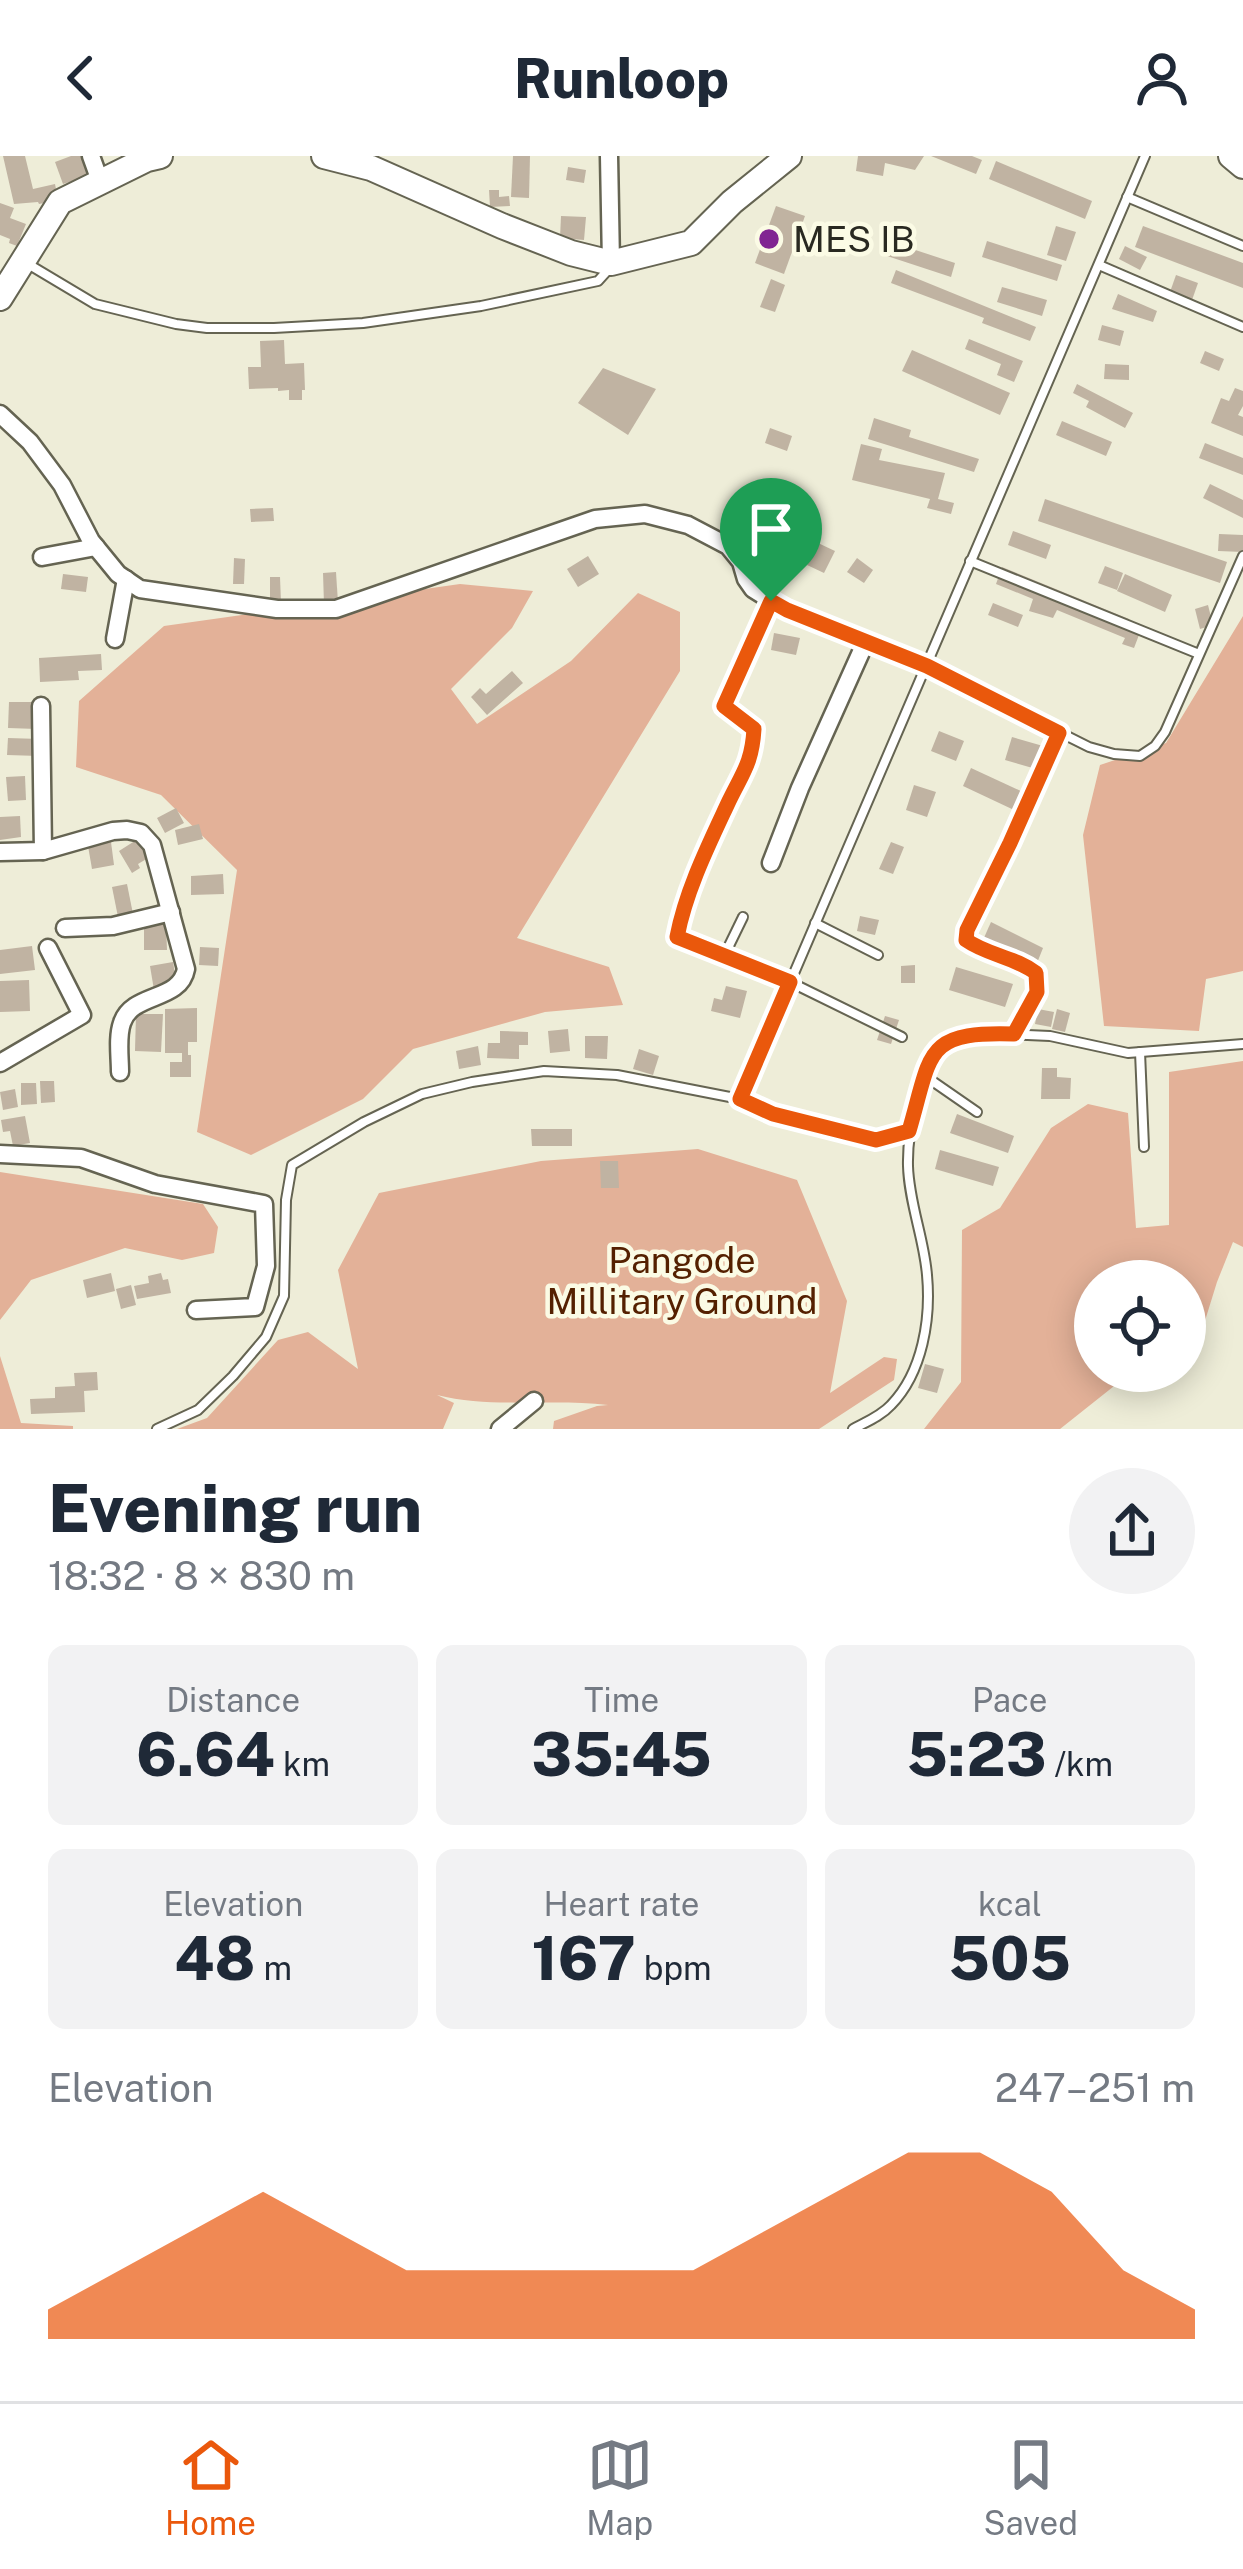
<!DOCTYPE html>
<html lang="en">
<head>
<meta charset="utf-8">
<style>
	:root { --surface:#fff; --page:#f2f2f3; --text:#1f2937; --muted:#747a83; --line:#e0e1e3; --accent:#ea580c }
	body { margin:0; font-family:"Public Sans",sans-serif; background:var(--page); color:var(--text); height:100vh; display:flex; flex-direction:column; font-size:45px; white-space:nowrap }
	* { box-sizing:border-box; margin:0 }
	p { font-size:39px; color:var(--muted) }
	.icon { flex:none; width:66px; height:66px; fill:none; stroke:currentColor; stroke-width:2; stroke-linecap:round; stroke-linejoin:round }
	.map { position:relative; height:1273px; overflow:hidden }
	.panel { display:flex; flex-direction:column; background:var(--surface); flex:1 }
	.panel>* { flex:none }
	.fabs { position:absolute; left:1074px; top:1104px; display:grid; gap:24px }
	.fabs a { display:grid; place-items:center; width:132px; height:132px; border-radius:50%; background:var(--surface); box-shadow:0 6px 30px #0003; font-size:60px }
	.pin { position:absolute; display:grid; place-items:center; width:102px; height:102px; color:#fff; margin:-123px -51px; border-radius:50% 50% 50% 0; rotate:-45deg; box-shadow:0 0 12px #0007 }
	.pin .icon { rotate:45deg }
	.round { display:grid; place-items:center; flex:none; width:126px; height:126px; border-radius:63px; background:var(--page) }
	.overview { display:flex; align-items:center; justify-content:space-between; height:204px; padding:0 48px }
	h1 { font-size:66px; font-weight:800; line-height:90px }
	.stats { display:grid; grid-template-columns:repeat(3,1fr); gap:18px; height:204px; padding:12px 48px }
	.stats div { display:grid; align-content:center; border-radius:18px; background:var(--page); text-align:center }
	.stats b { font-size:60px; font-weight:800 }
	.stats small { font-size:33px; font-weight:400 }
	.stats p { font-size:33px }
	.chart { height:336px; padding:24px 48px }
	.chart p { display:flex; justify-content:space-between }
	.chart svg { width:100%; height:216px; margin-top:12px; fill:var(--accent); opacity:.7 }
	header { display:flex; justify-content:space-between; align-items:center; height:156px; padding:0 48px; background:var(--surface); font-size:54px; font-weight:800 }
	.tab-bar { display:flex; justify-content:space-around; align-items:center; height:168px; border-top:3px solid var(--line); background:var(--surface); font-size:33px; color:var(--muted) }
	.tab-bar a { display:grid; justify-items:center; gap:6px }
	.tab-bar .active { color:var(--accent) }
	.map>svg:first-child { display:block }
	.green { fill:#e3b198 }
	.building { fill:#c0b3a2 }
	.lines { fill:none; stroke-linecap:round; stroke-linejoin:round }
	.lane-casing { stroke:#656452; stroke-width:12 }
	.street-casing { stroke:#656452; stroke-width:21 }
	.secondary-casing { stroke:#656452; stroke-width:28 }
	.lane { stroke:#fff; stroke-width:8 }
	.street { stroke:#fff; stroke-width:16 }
	.secondary { stroke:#fff; stroke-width:24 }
	.route-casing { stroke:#fff; stroke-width:24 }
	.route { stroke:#ea580c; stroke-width:15 }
	.poi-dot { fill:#812592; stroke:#fbfbe5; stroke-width:4.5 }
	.labels { text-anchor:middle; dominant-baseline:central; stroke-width:9; stroke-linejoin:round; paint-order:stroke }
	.poi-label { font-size:36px; fill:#292921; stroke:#fbfbe5; text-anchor:start }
	.park-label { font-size:36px; fill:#542000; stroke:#fbfbe5 }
</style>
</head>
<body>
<header><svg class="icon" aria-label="back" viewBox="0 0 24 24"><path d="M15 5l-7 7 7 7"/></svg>Runloop<svg class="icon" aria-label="person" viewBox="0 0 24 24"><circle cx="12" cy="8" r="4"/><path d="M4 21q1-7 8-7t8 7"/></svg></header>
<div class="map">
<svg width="1243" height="1273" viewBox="0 0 1243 1273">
	<rect width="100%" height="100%" fill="#eeedd8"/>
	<g class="green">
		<path d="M 460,428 L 533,435 L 512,472 L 451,533 L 477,568 L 571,505 L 638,437 L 680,456 L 680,515 L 517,782 L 609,811 L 623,849 L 545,856 L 413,893 L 363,943 L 251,999 L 197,976 L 237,714 L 161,639 L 76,611 L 79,545 L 164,470 Z"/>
		<path d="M 1243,460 L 1243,815 L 1206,823 L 1199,875 L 1104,870 L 1083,679 L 1100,609 L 1166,587 Z"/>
		<path d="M 1243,905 L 1243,1091 L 1233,1086 L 1217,1126 L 1199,1184 L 1185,1190 L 1185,1125 L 1095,1125 L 1095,1215 L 1133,1215 L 1060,1273 L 924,1273 L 961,1226 L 962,1074 L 1000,1052 L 1051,972 L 1088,948 L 1128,957 L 1136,1072 L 1169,1069 L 1169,916 Z"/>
		<path d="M 698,993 L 797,1024 L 847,1145 L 830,1237 L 884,1201 L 897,1203 L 894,1224 L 819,1273 L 553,1273 L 554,1265 L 597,1250 L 608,1249 C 552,1242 492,1253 437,1239 L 454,1247 L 443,1273 L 177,1273 L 207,1262 L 278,1184 L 308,1176 L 358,1213 L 338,1114 L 379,1037 L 541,1005 Z"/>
		<path d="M 0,1016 L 203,1048 L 218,1071 L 214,1097 L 182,1104 L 125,1092 L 31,1124 L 0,1164 Z"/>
		<path d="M 0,1200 L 21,1267 L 73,1270 L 73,1273 L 0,1273 Z"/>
	</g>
	<g class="building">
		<path d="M 3,0 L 25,0 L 33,33 L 55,28 L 58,44 L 39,48 L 38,46 L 14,48 Z"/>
		<path d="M 71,0 L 84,0 L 91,19 L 63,28 L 55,6 Z"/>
		<path d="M 513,0 L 530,0 L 529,42 L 511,41 Z"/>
		<path d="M 858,0 L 924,0 L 915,14 L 885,7 L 883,20 L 856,15 Z"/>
		<path d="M 931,0 L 972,0 L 982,4 L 976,18 Z"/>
		<path d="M 996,5 L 1092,45 L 1085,63 L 989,23 Z"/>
		<path d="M 568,11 L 586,14 L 584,27 L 566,24 Z"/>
		<path d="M 489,34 L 499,34 L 499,41 L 509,40 L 510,50 L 490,51 Z"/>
		<path d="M 0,47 L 14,52 L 10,62 L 26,68 L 17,90 L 9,87 L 10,83 L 0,79 Z"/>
		<path d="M 776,50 L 805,60 L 784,118 L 755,107 Z"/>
		<path d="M 561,60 L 586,61 L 584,84 L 560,82 Z"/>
		<path d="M 1056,70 L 1076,76 L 1066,105 L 1047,99 Z"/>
		<path d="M 1143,70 L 1243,107 L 1243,132 L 1135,91 Z"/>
		<path d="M 885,84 L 955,107 L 951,121 L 881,98 Z"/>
		<path d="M 987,85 L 1062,109 L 1057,125 L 982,101 Z"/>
		<path d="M 1125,90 L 1147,101 L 1140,114 L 1119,103 Z"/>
		<path d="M 896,114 L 1036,171 L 1030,185 L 982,167 L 984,162 L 891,127 Z"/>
		<path d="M 1176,119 L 1198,127 L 1192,144 L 1170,136 Z"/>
		<path d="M 771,123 L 785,129 L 775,156 L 760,151 Z"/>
		<path d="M 1002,131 L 1047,144 L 1042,160 L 997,146 Z"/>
		<path d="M 1118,138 L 1157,155 L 1153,166 L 1112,153 Z"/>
		<path d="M 1102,169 L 1124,175 L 1120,190 L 1098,184 Z"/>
		<path d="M 969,183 L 1023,205 L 1014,226 L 997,219 L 1001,208 L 965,193 Z"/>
		<path d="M 284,184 L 285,208 L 304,207 L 305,234 L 302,234 L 302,244 L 289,244 L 289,234 L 278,235 L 278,232 L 249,233 L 248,211 L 261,211 L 260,185 Z"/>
		<path d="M 912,194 L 1010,237 L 1000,259 L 902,215 Z"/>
		<path d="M 1205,195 L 1224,203 L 1219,215 L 1200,207 Z"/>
		<path d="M 1105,208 L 1129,209 L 1129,224 L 1104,223 Z"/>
		<path d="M 603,212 L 656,233 L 628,279 L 578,247 Z"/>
		<path d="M 1077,228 L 1133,257 L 1125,272 L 1086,251 L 1089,245 L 1073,237 Z"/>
		<path d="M 1235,232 L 1243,235 L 1243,250 L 1238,259 L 1243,261 L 1243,280 L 1211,267 L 1221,242 L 1229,245 Z"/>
		<path d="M 874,262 L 911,274 L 909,281 L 979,303 L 974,316 L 868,283 Z"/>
		<path d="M 1062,265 L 1112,286 L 1106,300 L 1056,279 Z"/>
		<path d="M 770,272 L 792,280 L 787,295 L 765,287 Z"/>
		<path d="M 1205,287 L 1243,302 L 1243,319 L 1199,302 Z"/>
		<path d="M 861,288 L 882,293 L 879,304 L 945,317 L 938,343 L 954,347 L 951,358 L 927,352 L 930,343 L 852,324 Z"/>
		<path d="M 1210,328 L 1243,344 L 1243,362 L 1203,342 Z"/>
		<path d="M 1045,343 L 1227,406 L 1220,427 L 1038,365 Z"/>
		<path d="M 273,352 L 274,365 L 251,366 L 250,353 Z"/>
		<path d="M 1013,375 L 1051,389 L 1046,403 L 1008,389 Z"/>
		<path d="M 1219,378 L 1243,379 L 1243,396 L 1218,395 Z"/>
		<path d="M 818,387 L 835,395 L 824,417 L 807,409 Z"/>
		<path d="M 588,400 L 599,418 L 578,431 L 567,413 Z"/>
		<path d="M 234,402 L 245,403 L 244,428 L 233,428 Z"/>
		<path d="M 857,402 L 873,414 L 864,427 L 847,416 Z"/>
		<path d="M 1105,410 L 1123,417 L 1117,434 L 1098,427 Z"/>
		<path d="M 1002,411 L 1129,463 L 1125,473 L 1139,479 L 1134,492 L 1122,488 L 1125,482 L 1057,454 L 1053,462 L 1029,455 L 1033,443 L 996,428 Z"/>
		<path d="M 336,416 L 338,447 L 324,448 L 323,417 Z"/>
		<path d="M 63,418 L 88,421 L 86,436 L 61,433 Z"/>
		<path d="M 1125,418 L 1172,439 L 1165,456 L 1117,435 Z"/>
		<path d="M 270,421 L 280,421 L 281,447 L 270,448 Z"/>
		<path d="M 993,447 L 1023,459 L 1018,471 L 988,459 Z"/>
		<path d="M 1208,449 L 1213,469 L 1200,473 L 1195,453 Z"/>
		<path d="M 774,477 L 800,482 L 796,499 L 771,494 Z"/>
		<path d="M 101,498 L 102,514 L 78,515 L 79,524 L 40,526 L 39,502 Z"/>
		<path d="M 512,515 L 523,527 L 487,559 L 471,541 L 480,532 L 486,538 Z"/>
		<path d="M 9,546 L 38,546 L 37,573 L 8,572 Z"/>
		<path d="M 939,575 L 964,585 L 956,605 L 931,595 Z"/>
		<path d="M 1012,581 L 1050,592 L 1043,615 L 1005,604 Z"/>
		<path d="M 8,582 L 40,583 L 39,600 L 7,599 Z"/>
		<path d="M 971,612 L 1023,636 L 1014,654 L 963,630 Z"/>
		<path d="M 25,620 L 26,644 L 8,645 L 6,621 Z"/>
		<path d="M 914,629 L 936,636 L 927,661 L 906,654 Z"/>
		<path d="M 176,652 L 184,667 L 165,677 L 157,662 Z"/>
		<path d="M 20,660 L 21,681 L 0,684 L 0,661 Z"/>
		<path d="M 199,668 L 203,683 L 178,689 L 175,674 Z"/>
		<path d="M 141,681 L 153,699 L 138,708 L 140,712 L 132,717 L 119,695 Z"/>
		<path d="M 111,686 L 114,709 L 92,713 L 88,690 Z"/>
		<path d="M 891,686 L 904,691 L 893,718 L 879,713 Z"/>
		<path d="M 223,718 L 224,738 L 191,739 L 191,720 Z"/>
		<path d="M 127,728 L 133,758 L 118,761 L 112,731 Z"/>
		<path d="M 860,760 L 879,764 L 875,779 L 857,775 Z"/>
		<path d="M 991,766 L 1043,792 L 1037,807 L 983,784 Z"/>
		<path d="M 166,767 L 167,794 L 144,794 L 144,768 Z"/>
		<path d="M 32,790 L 35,814 L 0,818 L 0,794 Z"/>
		<path d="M 200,791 L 219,792 L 218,810 L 199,809 Z"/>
		<path d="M 173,806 L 177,830 L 154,834 L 150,810 Z"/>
		<path d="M 915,809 L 915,827 L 901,827 L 901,810 Z"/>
		<path d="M 956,811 L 1013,828 L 1005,851 L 949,834 Z"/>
		<path d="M 29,824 L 30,855 L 0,856 L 0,825 Z"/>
		<path d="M 726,830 L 747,835 L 740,862 L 711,855 L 714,842 L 722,844 Z"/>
		<path d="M 197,852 L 197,886 L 188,886 L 188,899 L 191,899 L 191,921 L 170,921 L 170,906 L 182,906 L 182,897 L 165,897 L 165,853 Z"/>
		<path d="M 1038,853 L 1054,856 L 1051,871 L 1035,868 Z"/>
		<path d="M 1057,853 L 1070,857 L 1065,876 L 1052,873 Z"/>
		<path d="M 136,858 L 163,858 L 161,896 L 135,895 Z"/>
		<path d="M 885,860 L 899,864 L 891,888 L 877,884 Z"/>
		<path d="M 568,873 L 570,895 L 550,897 L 548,875 Z"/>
		<path d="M 500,875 L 528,876 L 528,889 L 519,889 L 519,903 L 487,902 L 488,887 L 500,887 Z"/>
		<path d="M 585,880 L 608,880 L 607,903 L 585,902 Z"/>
		<path d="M 478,890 L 481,909 L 459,913 L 456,895 Z"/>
		<path d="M 639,893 L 659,900 L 653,919 L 633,913 Z"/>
		<path d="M 1042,912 L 1057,912 L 1057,921 L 1071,922 L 1070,943 L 1041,943 Z"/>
		<path d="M 40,925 L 54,925 L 55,946 L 41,947 Z"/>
		<path d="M 21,927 L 36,927 L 37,948 L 21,949 Z"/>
		<path d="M 15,933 L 18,951 L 3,954 L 0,936 Z"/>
		<path d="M 957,958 L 1014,980 L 1008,997 L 950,977 Z"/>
		<path d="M 25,960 L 30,987 L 13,990 L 10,975 L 3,976 L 1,964 Z"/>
		<path d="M 531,973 L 572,973 L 572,990 L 532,990 Z"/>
		<path d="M 940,994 L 999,1011 L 993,1030 L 935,1013 Z"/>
		<path d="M 600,1005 L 618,1005 L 619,1032 L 601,1032 Z"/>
		<path d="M 111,1117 L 115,1135 L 87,1142 L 83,1124 Z"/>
		<path d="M 161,1117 L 163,1124 L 168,1123 L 171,1137 L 137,1143 L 134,1130 L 149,1127 L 148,1120 Z"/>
		<path d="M 131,1129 L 136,1149 L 121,1153 L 116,1133 Z"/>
		<path d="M 925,1208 L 944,1213 L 937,1237 L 918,1232 Z"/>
		<path d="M 97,1216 L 98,1234 L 84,1235 L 85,1256 L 31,1258 L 30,1243 L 55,1242 L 55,1231 L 75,1230 L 74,1217 Z"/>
	</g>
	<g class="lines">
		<defs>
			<g id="lane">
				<path d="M 1127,41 L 1243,90"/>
				<path d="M 28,108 L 95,148 L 176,168 L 207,172 L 274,172 L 363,167 L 481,150 L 598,125 L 608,114"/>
				<path d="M 1099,109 L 1243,171"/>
				<path d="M 970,405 L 1199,498"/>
				<path d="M 770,445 L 724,551 L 754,573 C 752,608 743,616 729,645 C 709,689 686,734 677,781 L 790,826 L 902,881"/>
				<path d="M 927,510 L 1089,591 L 1114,598 L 1140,600 L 1155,590 L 1165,576 L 1243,400"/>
				<path d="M 815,767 L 878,799"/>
				<path d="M 724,800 L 743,761"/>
				<path d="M 1015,877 L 1037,836 L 1036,817 L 1027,810 L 972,789 L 966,785 L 967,774 L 1010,687 L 1059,577"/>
				<path d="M 1140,896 L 1144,991"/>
				<path d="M 925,920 L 977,956"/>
				<path d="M 740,943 L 1145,0"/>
				<path d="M 157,1273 L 198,1254 L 233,1220 L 266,1181 L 284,1140 L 286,1044 L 292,1009 L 364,966 L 422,938 L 472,926 L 544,915 L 617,919 L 740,943 L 773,958 L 876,984 L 909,975"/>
				<path d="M 853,1273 C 866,1266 881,1260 891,1249 C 923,1216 931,1162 927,1119 C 924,1082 909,1047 908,1010 C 907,969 921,922 942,887 L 978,877 L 1050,880 L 1128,897 L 1243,888"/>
			</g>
			<g id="street">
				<path d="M 91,0 L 100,25"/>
				<path d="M 609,0 L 611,107"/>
				<path d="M 0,258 L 30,286 L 62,329 L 91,385 L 118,418 L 140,433 L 277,453 L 336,453 L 595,363 L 645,358 L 688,369 L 728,390 L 741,406 L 746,423 L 753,433 L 787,454 L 927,510"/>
				<path d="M 42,401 L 96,391"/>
				<path d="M 115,483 L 126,423"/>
				<path d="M 41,550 L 43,695"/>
				<path d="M 0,696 L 43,695 L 113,675 L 127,674 L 141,677 L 152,689 L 186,813 C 180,846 132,836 122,867 C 117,881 120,901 120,916"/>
				<path d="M 771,707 L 800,632 L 866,485"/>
				<path d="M 65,772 L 113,770 L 171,756"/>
				<path d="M 0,907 L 82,859 L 48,792"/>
				<path d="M 0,998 L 81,1002 L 155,1028 L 264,1048 L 266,1110 L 255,1151 L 196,1154"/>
				<path d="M 500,1273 L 534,1245"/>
			</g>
			<g id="secondary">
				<path d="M 324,0 L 371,12 L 502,70 L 571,97 L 611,107 L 691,87 L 732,46 L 789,0"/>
				<path d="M 1231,0 L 1243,10"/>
				<path d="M 0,142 L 60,46 L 147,3 L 160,0"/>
			</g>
		</defs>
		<use href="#lane" class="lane-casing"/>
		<use href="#street" class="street-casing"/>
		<use href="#secondary" class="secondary-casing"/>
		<use href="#lane" class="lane"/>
		<use href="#street" class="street"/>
		<use href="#secondary" class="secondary"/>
	</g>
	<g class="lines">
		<defs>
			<path id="route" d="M 771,445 L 787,454 L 927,510 L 1059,577 L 1010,687 L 967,774 L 966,784 C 987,799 1015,801 1036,817 L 1037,836 L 1014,878 C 923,875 932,897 909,975 L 876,984 L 773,958 L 740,943 L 790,826 L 677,781 C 686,734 709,688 729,645 C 743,616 752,607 754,573 L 724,550 Z"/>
		</defs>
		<use href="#route" class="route-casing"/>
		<use href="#route" class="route"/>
	</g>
	<circle class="poi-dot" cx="769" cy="83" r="12"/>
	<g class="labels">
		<g class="poi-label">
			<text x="793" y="83">MES IB</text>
		</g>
		<g class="park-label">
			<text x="682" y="1104">Pangode<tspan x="682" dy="41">Millitary Ground</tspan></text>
		</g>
	</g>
</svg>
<div class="fabs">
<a><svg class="icon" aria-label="locate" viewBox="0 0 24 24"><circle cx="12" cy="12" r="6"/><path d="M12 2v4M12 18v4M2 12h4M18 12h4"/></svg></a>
</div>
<div class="pin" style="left:771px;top:445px;background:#1e9e55"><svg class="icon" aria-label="arrive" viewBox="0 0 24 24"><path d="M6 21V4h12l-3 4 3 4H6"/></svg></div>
</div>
<section class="panel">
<div class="overview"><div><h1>Evening run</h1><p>18:32 · 8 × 830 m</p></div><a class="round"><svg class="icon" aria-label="share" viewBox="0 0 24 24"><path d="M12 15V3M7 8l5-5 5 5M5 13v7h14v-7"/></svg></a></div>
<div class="stats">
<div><p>Distance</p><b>6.64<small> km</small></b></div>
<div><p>Time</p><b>35:45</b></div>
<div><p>Pace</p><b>5:23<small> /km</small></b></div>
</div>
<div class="stats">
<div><p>Elevation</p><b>48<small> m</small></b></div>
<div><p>Heart rate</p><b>167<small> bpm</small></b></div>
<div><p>kcal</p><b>505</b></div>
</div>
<div class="chart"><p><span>Elevation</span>247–251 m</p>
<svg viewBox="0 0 160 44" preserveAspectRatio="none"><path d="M0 44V38L10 30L20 22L30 14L40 22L50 30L60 30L70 30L80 30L90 30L100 22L110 14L120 6L130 6L140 14L150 30L160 38V44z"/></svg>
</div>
</section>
<nav class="tab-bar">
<a class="active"><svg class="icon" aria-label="home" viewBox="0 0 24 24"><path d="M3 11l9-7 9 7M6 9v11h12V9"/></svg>Home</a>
<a><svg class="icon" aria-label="map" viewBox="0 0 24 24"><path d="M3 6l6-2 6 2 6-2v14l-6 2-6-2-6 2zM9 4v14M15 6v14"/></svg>Map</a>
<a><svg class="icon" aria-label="saved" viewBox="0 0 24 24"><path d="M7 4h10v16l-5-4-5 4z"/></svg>Saved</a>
</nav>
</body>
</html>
